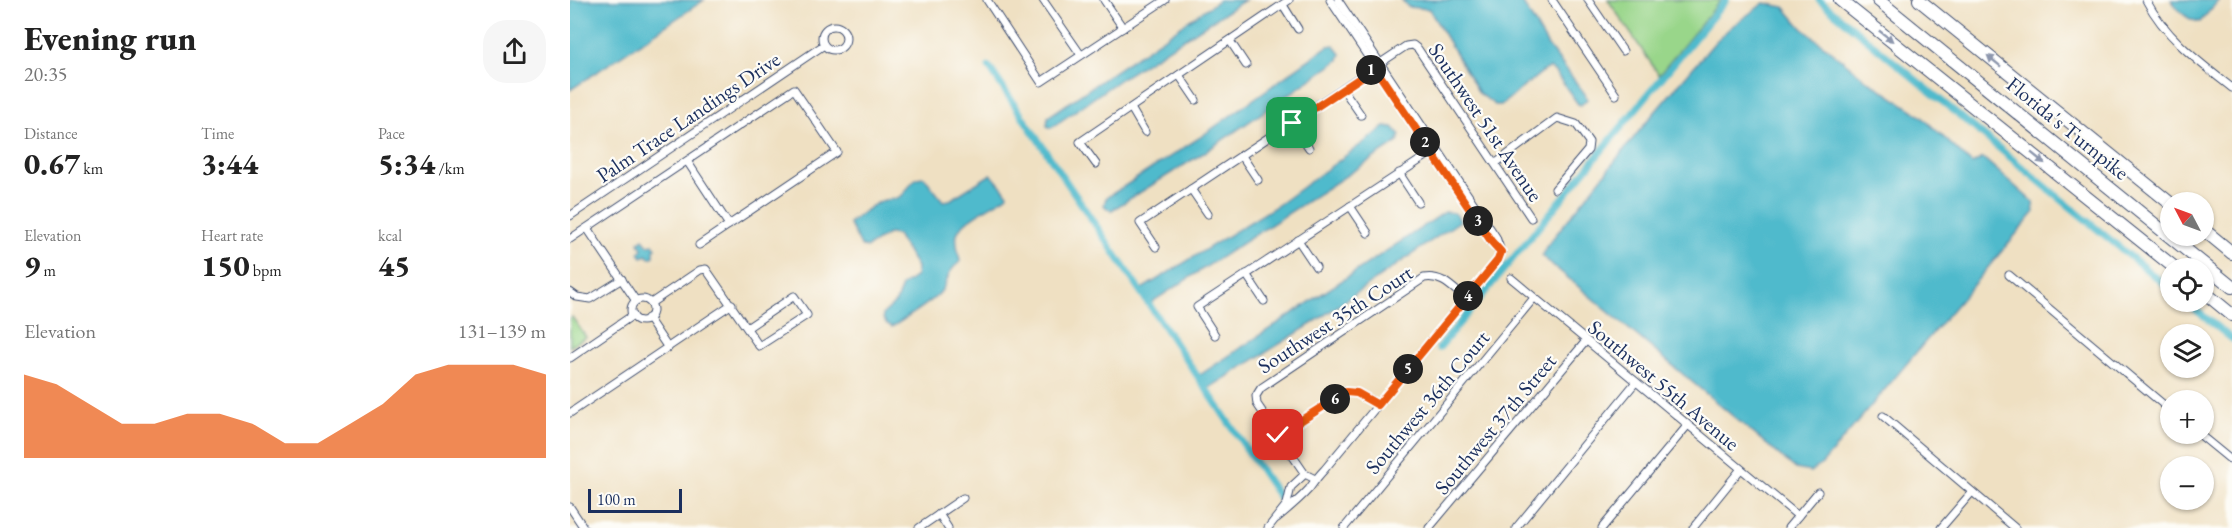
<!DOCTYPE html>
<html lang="en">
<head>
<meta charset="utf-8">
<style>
	:root { --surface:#fff; --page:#f6f6f6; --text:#222; --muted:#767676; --accent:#ea580c }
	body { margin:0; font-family:"EB Garamond",serif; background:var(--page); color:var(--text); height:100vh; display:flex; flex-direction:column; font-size:22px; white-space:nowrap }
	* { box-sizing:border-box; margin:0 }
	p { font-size:20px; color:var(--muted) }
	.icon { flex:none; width:33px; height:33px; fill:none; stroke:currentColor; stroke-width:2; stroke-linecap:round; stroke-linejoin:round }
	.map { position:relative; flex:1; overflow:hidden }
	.details { display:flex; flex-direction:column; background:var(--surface); width:570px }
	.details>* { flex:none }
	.needle { width:39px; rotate:311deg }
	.tools { position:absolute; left:1590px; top:192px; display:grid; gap:12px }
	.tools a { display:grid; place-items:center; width:54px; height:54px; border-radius:50%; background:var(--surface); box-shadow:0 2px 4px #0004; font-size:30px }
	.scale { position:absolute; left:18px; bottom:15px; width:94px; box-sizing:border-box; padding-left:6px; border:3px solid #1b2f5e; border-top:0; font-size:16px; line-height:21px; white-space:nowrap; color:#1b2f5e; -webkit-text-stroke:4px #fdfcf7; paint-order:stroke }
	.pin { position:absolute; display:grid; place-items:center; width:51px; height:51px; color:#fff; margin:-26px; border-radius:12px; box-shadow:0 3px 9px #0006 }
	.km { position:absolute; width:30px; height:30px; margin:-15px; border-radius:50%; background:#222; color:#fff; font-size:16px; line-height:30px; text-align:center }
	.round { display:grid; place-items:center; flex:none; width:63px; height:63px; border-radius:24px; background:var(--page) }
	.head { display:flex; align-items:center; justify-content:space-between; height:102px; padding:0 24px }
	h1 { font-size:33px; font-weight:800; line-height:45px }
	.metrics { display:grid; grid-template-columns:repeat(3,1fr); gap:9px; height:102px; padding:6px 24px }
	.metrics div { display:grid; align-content:center }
	.metrics b { font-size:30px; font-weight:800 }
	.metrics small { font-size:16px; font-weight:400 }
	.metrics p { font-size:16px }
	.chart { height:168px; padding:12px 24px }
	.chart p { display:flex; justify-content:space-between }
	.chart svg { width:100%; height:108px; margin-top:6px; fill:var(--accent); opacity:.7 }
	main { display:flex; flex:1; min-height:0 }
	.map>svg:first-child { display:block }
	.green { fill:#99d68a; stroke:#5a8274; stroke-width:1.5 }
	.water { fill:#50bacc; stroke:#367495; stroke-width:1.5 }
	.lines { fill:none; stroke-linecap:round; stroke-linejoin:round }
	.canal { stroke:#50bacc; stroke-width:7 }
	.street-casing { stroke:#3b4a6d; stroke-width:9 }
	.highway-casing { stroke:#3b4a6d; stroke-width:14 }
	.street { stroke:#fff; stroke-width:7 }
	.highway { stroke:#fff; stroke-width:12 }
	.oneway { fill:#8d97ae }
	.route-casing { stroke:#fff; stroke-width:12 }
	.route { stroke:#ea580c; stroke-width:8 }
	.labels { text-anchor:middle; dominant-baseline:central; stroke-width:4.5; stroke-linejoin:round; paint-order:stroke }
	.street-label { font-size:21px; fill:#1b2f5e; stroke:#fdfcf7 }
</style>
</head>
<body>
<main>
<section class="details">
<div class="head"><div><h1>Evening run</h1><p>20:35</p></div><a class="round"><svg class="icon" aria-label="share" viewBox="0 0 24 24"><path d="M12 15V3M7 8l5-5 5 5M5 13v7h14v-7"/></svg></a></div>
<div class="metrics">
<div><p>Distance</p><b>0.67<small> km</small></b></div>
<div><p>Time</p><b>3:44</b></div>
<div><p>Pace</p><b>5:34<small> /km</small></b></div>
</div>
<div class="metrics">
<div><p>Elevation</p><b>9<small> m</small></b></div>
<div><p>Heart rate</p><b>150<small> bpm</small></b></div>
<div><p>kcal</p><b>45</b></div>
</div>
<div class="chart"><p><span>Elevation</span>131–139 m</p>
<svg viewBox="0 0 160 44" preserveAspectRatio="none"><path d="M0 44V10L10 14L20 22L30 30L40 30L50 26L60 26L70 30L80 38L90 38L100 30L110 22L120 10L130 6L140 6L150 6L160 10V44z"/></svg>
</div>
</section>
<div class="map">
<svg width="1662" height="528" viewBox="0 0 1662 528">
	<rect width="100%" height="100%" fill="#fdfcf7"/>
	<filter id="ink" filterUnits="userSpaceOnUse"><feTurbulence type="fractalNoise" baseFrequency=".0167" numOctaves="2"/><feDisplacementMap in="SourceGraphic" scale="12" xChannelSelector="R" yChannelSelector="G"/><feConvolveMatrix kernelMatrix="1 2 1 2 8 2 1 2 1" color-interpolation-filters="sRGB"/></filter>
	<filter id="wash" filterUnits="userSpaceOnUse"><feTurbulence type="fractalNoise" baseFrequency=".008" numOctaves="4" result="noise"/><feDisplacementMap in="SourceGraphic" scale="24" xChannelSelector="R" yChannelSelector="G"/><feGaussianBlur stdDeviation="1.35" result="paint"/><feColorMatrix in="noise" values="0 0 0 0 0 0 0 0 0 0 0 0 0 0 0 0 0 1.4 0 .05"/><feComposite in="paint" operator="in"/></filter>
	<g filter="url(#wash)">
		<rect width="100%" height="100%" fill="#efe0c2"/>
		<g class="green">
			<path d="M 1038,0 L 1151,0 L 1089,75 Z"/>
			<path d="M 2,317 L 16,337 L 0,347 L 0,319 Z"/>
		</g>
		<g class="water">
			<path d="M 0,0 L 134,0 L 0,90 Z"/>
			<path d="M 649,0 L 675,0 L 552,78 L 481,128 L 477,126 L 478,117 Z"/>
			<path d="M 832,0 L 951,0 L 978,46 L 1015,94 L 1017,99 L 1011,105 L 1008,104 L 985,72 L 980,68 L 976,69 L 931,105 L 925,105 L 909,93 L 859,9 L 838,7 Z"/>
			<path d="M 1601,0 L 1649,0 L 1630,22 C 1616,20 1610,11 1601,0 Z"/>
			<path d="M 1194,3 L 1214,7 L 1232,28 L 1297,80 L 1350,115 L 1402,164 L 1413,158 L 1463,202 L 1464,213 L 1252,464 L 1240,472 L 1226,469 L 972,256 L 976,247 L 1078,120 L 1145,42 L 1161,27 Z"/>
			<path d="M 764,45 L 771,54 L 769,60 L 635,152 L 542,210 L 538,209 L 534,205 L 536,198 L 629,138 L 758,46 Z"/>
			<path d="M 815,127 L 823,127 L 830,135 L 828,142 L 579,304 L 570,290 L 708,205 Z"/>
			<path d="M 421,174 L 438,194 L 437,196 C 425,204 391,220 387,234 C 385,242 389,253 390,262 C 375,273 380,278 372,290 C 365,301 334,319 322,327 L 316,323 L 313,318 L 313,314 L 326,302 L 332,286 L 346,276 L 347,267 L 327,235 L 318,234 L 296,248 L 291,246 L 279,223 C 289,216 300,206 311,201 C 317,199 323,200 330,197 C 340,190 341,176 354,177 L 373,201 L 380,200 Z"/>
			<path d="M 875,212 C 884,212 887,213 890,221 L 743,323 L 636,390 L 627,377 Z"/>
			<path d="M 73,239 L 78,245 L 83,244 L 86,248 L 84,249 L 84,256 L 80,258 L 76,255 L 72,257 L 69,253 L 72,249 L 69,242 Z"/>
		</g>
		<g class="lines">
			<g class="canal">
				<path d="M 1249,0 L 1600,289"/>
				<path d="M 419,67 L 709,497"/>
				<path d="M 1616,302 L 1662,339"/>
				<path d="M 869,348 L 1156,0"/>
			</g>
		</g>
	</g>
	<g filter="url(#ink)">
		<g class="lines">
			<defs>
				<g id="street">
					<path d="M 417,0 L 471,82 L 595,0"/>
					<path d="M 473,0 L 511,55"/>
					<path d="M 534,0 L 553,28"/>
					<path d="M 760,0 L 921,241 L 931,252"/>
					<path d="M 768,0 L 926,237 L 930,249"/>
					<path d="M 982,0 L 1046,95"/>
					<path d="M 1018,0 L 1053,51"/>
					<path d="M 1576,0 C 1596,38 1629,62 1662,88"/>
					<path d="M 713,5 L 728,29"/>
					<circle cx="264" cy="38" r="12"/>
					<path d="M 660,41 L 676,65"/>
					<path d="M 609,75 L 626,100"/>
					<path d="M 773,89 L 791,115"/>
					<path d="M 561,108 L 575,132"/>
					<path d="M 722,123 L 739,148"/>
					<path d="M 672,156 L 688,180"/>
					<path d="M 117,161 L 159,225"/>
					<path d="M 926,163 L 987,118 L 1006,124 L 1019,142 L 1018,150 L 985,189"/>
					<path d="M 526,164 L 510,142 L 719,0"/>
					<path d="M 829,173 L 848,202"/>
					<path d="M 621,189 L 638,214"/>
					<path d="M 780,206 L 798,233"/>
					<path d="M 0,216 L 254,45"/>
					<path d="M 17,228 L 66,301"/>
					<path d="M 0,239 L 224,89 L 267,152 L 129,245"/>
					<path d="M 728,240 L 746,267"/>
					<path d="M 586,247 L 570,223 L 836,46 L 843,45 L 848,49 L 961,218"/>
					<path d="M 676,274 L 694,301"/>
					<path d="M 1439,275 L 1600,410"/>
					<path d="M 941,278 L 1228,516"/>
					<path d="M 0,292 L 7,297 L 20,299 L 52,279"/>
					<circle cx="72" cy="310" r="11"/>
					<path d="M 81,303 L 130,270 L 136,269 L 189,346 L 237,315 L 224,296 L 177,328"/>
					<path d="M 78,318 L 98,348"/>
					<path d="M 645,335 L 627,307 L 867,149"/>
					<path d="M 0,358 L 63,315"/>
					<path d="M 0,413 L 162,304"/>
					<path d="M 1313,416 L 1445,528"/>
					<path d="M 1629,434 L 1662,461"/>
					<path d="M 708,435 L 776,392 L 787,393 L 808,405"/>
					<path d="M 745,479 L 735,474 L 687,404 L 686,396 L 691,388 L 854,278 C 873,275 882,288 896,299"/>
					<path d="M 0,507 L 14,528"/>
					<path d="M 369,514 L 378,528"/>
					<path d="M 707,518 C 718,509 729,500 739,489 C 744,482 748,476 754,470 L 928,260 L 931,252"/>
					<path d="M 349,528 L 393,498"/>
					<path d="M 698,528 L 717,504 L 721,487 L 735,474"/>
					<path d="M 774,528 L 964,298"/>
					<path d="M 859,528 L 1016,341"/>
					<path d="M 946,528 L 1065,383"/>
					<path d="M 1032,528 L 1117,426"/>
					<path d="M 1123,528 L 1170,470"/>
					<path d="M 1218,528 L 1248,492"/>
					<path d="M 1371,528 L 1402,492"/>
				</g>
				<g id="highway">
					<path d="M 1270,0 L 1605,268"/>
					<path d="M 1308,0 L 1662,287"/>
					<path d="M 1349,0 L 1600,203"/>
					<path d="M 1634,230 L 1662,253"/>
					<path d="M 1634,292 L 1662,315"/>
				</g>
			</defs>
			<use href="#street" class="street-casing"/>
			<use href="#highway" class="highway-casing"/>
			<use href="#street" class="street"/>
			<use href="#highway" class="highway"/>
		</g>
		<defs><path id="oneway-solid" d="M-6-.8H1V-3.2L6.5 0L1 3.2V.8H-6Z" transform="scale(1.5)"/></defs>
		<g class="oneway">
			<use href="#oneway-solid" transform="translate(1316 36) rotate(38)"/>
			<use href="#oneway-solid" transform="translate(1424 61) rotate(-141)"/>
			<use href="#oneway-solid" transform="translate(1468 158) rotate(39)"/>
		</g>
	</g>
	<g class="lines" filter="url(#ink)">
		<defs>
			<path id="route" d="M 708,435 L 776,392 L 787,393 L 808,405 L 928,260 L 931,252 L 921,241 L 805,68 L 722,123"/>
		</defs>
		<use href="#route" class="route-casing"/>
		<use href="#route" class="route"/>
	</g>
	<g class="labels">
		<g class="street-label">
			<text transform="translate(118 117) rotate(-34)">Palm Trace Landings Drive</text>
			<text transform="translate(916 122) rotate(56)">Southwest 51st Avenue</text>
			<text transform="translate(1498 128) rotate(39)">Florida's Turnpike</text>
			<text transform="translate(765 319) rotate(-33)">Southwest 35th Court</text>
			<text transform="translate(1094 385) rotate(40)">Southwest 55th Avenue</text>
			<text transform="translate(857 402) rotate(-50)">Southwest 36th Court</text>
			<text transform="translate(925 424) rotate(-50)">Southwest 37th Street</text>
		</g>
	</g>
</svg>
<div class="tools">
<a><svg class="needle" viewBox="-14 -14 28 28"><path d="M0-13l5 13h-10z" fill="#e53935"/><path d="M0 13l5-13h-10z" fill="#767676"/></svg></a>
<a><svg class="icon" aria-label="locate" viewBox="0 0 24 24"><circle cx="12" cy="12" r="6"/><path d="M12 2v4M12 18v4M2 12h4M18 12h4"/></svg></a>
<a><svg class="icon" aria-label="layers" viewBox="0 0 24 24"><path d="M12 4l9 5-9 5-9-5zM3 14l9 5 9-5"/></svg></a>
<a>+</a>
<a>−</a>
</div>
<div class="scale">100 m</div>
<div class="pin" style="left:722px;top:123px;background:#1e9e55"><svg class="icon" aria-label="arrive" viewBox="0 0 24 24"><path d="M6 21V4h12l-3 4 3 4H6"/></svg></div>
<div class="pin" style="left:708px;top:435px;background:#d93025"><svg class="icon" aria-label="check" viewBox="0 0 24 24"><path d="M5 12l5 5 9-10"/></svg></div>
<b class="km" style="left:801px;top:70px">1</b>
<b class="km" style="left:855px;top:142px">2</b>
<b class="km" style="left:908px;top:221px">3</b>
<b class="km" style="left:898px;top:296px">4</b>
<b class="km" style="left:838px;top:369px">5</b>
<b class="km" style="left:765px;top:399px">6</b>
</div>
</main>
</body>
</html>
